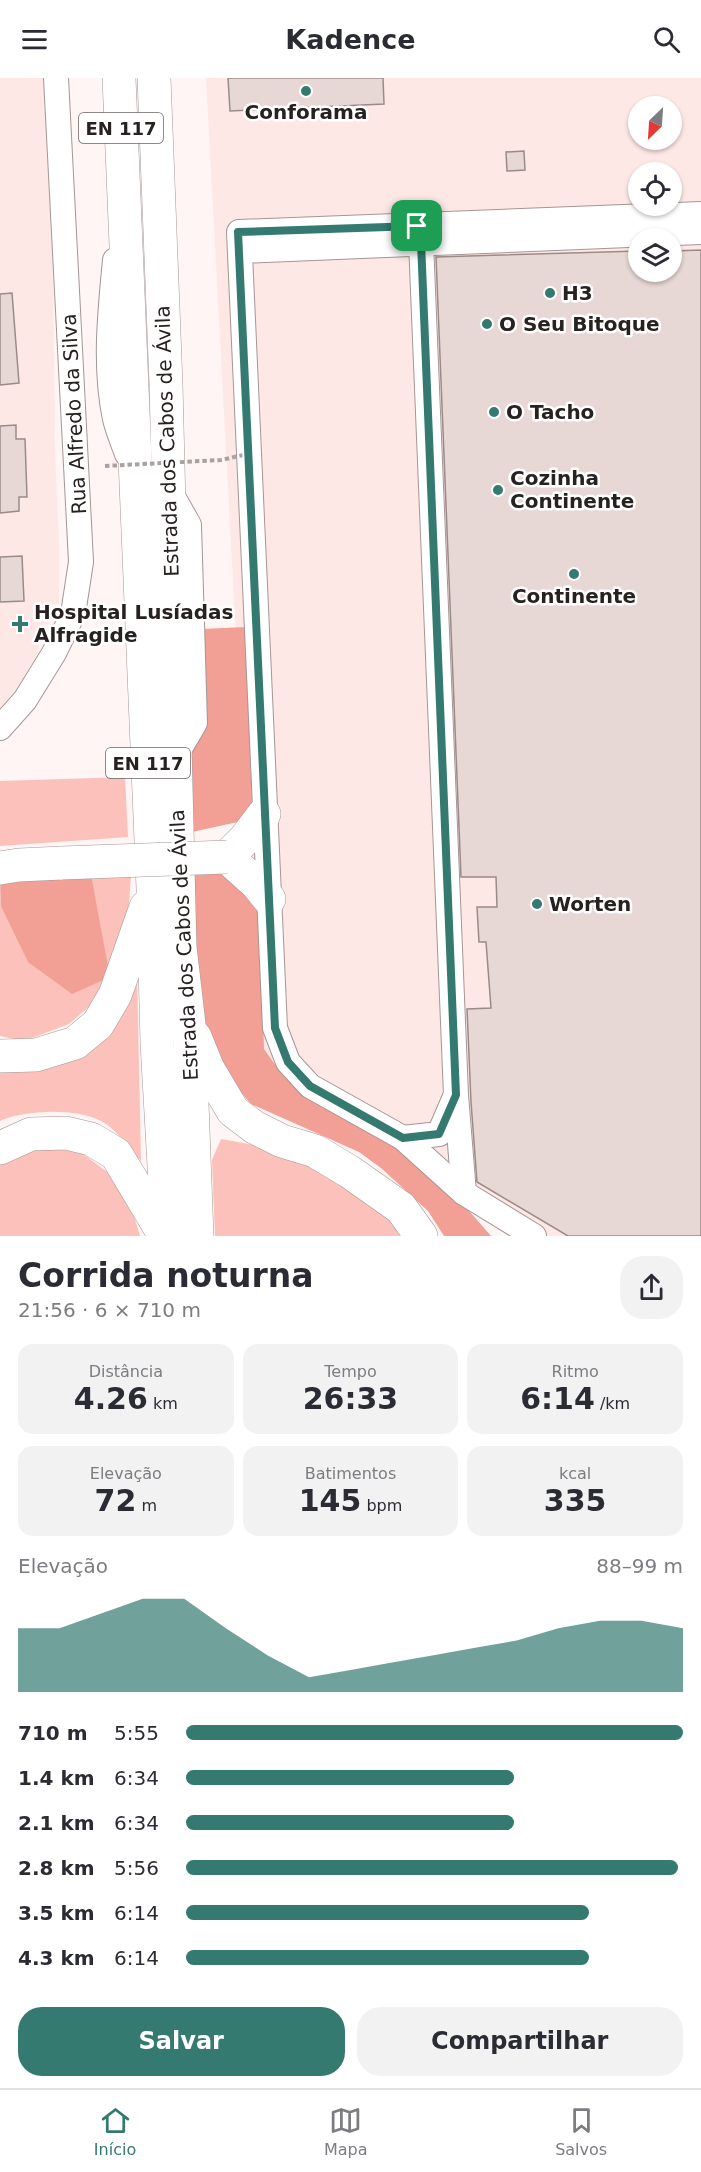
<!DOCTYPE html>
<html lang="pt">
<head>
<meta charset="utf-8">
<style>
	:root { --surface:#fff; --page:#f2f2f3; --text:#2b2b33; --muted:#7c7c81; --line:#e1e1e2; --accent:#347a70 }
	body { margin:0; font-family:"DejaVu Sans",sans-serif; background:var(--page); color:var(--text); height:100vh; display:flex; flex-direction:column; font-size:22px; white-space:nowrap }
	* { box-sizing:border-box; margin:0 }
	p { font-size:20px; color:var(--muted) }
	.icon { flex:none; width:33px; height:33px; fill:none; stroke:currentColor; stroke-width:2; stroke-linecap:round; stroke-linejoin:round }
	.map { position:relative; height:1158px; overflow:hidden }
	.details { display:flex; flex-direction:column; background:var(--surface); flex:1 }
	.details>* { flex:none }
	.needle { width:39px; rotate:205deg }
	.controls { position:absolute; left:628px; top:18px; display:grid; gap:12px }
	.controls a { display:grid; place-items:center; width:54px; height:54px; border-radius:50%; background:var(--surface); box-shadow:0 2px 4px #0004; font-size:30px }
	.pin { position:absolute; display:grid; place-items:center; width:51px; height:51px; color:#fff; margin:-26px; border-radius:12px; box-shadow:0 3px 9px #0006 }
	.round { display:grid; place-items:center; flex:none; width:63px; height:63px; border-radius:24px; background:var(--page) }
	.summary { display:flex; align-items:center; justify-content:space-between; height:102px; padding:0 18px }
	h1 { font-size:33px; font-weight:700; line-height:45px }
	.figures { display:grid; grid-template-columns:repeat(3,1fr); gap:9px; height:102px; padding:6px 18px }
	.figures div { display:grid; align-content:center; border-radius:15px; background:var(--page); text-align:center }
	.figures b { font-size:30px; font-weight:700 }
	.figures small { font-size:16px; font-weight:400 }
	.figures p { font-size:16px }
	.chart { height:168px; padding:12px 18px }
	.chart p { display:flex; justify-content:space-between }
	.chart svg { width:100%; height:108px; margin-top:6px; fill:var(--accent); opacity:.7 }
	.button { display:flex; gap:12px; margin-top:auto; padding:12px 18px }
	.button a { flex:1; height:69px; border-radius:24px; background:var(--accent); color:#fff; font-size:24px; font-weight:700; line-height:69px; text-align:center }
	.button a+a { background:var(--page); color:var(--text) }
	ul { padding:0 18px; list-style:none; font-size:20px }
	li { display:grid; grid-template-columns:96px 72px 1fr; align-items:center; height:45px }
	li i { height:15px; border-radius:8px; background:var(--accent) }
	header { display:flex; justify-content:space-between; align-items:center; height:78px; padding:0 18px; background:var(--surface); font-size:27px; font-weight:700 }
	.menu { display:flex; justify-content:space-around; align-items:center; height:84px; border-top:2px solid var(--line); background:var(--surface); font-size:16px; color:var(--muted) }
	.menu a { display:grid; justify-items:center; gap:3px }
	.menu .current { color:var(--accent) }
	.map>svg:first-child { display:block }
	.built { fill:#fde8e6; fill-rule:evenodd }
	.green { fill:#fbc1ba }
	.forest { fill:#f29f96 }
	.building { fill:#e7d7d5; stroke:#9a8b89; stroke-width:1.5 }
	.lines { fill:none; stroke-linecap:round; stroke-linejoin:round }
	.minor-casing { stroke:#a59694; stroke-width:26 }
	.highway-casing { stroke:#a59694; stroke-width:34 }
	.minor { stroke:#fff; stroke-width:24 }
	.highway { stroke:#fff; stroke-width:33 }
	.highway-bridge-casing { stroke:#a59694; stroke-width:34; stroke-linecap:butt }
	.path-bridge { stroke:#aaa1a0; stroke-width:4; stroke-dasharray:4.5 3; stroke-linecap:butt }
	.highway-bridge { stroke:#fff; stroke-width:33 }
	.route-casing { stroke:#fff; stroke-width:12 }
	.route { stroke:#347a70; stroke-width:8 }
	.poi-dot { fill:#347a70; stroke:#fff; stroke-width:2 }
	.labels { text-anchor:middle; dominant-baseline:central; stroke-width:5; stroke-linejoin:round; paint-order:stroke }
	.shield { fill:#fff; stroke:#686463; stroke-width:1.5 }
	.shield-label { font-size:18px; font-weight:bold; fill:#272120 }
	.poi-label { font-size:20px; font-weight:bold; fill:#272120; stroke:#fff; text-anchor:start }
	.street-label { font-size:20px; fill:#272120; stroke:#fff }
</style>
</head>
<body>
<header><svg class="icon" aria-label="menu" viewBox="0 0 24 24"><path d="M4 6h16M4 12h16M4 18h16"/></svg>Kadence<svg class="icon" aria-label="search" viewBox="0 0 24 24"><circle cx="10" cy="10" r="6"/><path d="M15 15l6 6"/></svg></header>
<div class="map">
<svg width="701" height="1158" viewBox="0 0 701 1158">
	<rect width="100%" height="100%" fill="#fff5f4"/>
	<g class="built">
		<path d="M 0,0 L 45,0 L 53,182 L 55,376 L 59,462 L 59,526 L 50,527 L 49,546 L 42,547 L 38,574 L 17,610 L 0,630 Z"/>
		<path d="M 206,0 L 701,0 L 701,1158 L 522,1158 L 259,988 ZM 639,28 L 672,28 L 672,62 L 639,62 ZM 639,94 L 672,94 L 672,128 L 639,128 ZM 639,160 L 672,160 L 672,194 L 639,194 Z"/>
	</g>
	<g class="green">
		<path d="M 125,699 L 128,759 L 0,768 L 0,703 Z"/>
		<path d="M 91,797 L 131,797 L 126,866 L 97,922 L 69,946 L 24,963 L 0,958 L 0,802 L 1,828 Z"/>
		<path d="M 137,891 L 141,1083 C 131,1072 121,1058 109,1048 C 85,1029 27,1031 0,1043 L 0,986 L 67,978 Z"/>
		<path d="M 221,1061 L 271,1070 L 331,1093 L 393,1137 L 407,1158 L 215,1158 L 212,1082 Z"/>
		<path d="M 39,1064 L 79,1073 L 114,1099 L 130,1125 L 140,1158 L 0,1158 L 0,1083 Z"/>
	</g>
	<g class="forest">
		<path d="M 246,549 L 252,727 L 238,744 L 192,754 L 187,681 L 201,551 Z"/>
		<path d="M 188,795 L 221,796 L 259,815 L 264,971 L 276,988 L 394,1066 L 471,1135 L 491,1158 L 444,1158 L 428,1133 L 381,1090 L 359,1074 L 251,1026 L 227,998 L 205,949 Z"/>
		<path d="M 91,797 L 110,899 L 72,916 L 28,884 L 1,828 L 0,802 Z"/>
	</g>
	<g class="building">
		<path d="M 228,0 L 383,0 L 384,26 L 230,33 Z"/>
		<path d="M 524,73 L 525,92 L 507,93 L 506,74 Z"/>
		<path d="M 701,172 L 701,1158 L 568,1158 L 477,1104 L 471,1024 L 467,931 L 491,930 L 486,864 L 479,864 L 477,829 L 497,829 L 496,799 L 461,799 L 436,179 L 639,173 L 639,194 L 672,194 L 672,173 Z"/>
		<path d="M 12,215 L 19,305 L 0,307 L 0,216 Z"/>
		<path d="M 16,347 L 16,361 L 25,361 L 27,419 L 19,419 L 19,433 L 0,435 L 0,348 Z"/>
		<path d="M 22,478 L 24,523 L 0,524 L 0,479 Z"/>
	</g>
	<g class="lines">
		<defs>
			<g id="minor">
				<path d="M 417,148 L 421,164 L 456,1017 L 464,1115"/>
				<path d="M 240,173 L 701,154"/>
				<path d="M 115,182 C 110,234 104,289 115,341 C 118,353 123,365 127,376"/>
				<path d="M 171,415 L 189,447 L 195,645 L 175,679"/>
				<path d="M 0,650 L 25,622 L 54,575 L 73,536 L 81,484 L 56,0"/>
				<path d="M 403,1060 L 439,1056 L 455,1019"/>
				<path d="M 534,1158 L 464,1115 L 403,1060 L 310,1008 L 288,984 L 275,950 L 239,154 L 701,136"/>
			</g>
			<g id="highway">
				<path d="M 119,0 L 153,810 L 157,965 L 168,1158"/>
				<path d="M 154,0 L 166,307 L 180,869 L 189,946 L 197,1158"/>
				<path d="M 264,736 L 245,761 L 227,779 L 257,806 L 269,821"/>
				<path d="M 0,790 L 19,787 L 62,785"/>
				<path d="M 195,959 L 208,991 L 233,1033 L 254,1049 L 282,1063 L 315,1073 L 350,1094 L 401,1130 L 421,1158"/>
				<path d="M 0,978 L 36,977 L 75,965 L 98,946 L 115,917 L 146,829"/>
				<path d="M 0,1070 L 31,1056 L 66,1055 L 91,1061 L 116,1076 L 165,1158"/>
			</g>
		</defs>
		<use href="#minor" class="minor-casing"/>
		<use href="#highway" class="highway-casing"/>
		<use href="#minor" class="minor"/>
		<use href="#highway" class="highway"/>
		<defs>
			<path id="highway-bridge" d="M 62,785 L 227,779"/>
		</defs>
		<use href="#highway-bridge" class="highway-bridge-casing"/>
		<path class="path-bridge" d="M 105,388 L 221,382 L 248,376"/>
		<use href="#highway-bridge" class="highway-bridge"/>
	</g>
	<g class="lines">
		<defs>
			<path id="route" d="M 417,148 L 421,164 L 456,1017 L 439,1056 L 403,1060 L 310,1008 L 288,984 L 275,950 L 238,154 Z"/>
		</defs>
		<use href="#route" class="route-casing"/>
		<use href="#route" class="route"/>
	</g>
	<g class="poi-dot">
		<circle cx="306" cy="13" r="6"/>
		<circle cx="550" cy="215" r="6"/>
		<circle cx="487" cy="246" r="6"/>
		<circle cx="494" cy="334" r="6"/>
		<circle cx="498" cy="412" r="6"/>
		<circle cx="574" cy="496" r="6"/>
		<path d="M17 537h6v6h6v6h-6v6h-6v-6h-6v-6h6z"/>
		<circle cx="537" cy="826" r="6"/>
	</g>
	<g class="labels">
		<g class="shield">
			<rect x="79" y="35" width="84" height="30" rx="4.5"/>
			<rect x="106" y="670" width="84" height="30" rx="4.5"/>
		</g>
		<g class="shield-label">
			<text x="121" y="50">EN 117</text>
			<text x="148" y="685">EN 117</text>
		</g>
		<g class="poi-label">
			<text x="306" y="34" text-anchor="middle">Conforama</text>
			<text x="562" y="215">H3</text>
			<text x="499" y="246">O Seu Bitoque</text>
			<text x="506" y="334">O Tacho</text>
			<text x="510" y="400">Cozinha<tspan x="510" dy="23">Continente</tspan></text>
			<text x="574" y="518" text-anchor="middle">Continente</text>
			<text x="34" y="534">Hospital Lusíadas<tspan x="34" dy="23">Alfragide</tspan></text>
			<text x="549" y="826">Worten</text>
		</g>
		<g class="street-label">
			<text transform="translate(74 336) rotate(-93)">Rua Alfredo da Silva</text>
			<text transform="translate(167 363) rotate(-92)">Estrada dos Cabos de Ávila</text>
			<text transform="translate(184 867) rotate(-93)">Estrada dos Cabos de Ávila</text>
		</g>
	</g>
</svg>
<div class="controls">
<a><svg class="needle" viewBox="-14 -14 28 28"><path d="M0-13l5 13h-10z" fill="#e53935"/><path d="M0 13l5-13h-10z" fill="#7c7c81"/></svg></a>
<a><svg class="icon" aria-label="locate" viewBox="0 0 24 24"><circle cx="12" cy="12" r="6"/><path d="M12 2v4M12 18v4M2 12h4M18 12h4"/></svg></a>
<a><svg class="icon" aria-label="layers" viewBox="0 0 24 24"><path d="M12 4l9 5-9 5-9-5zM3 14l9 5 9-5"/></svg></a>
</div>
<div class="pin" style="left:417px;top:148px;background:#1e9e55"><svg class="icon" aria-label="arrive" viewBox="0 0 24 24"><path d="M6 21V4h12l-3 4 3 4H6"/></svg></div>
</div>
<section class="details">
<div class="summary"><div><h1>Corrida noturna</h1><p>21:56 · 6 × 710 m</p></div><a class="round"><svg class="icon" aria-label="share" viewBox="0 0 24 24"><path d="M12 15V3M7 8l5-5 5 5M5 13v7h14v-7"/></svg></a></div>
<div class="figures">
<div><p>Distância</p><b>4.26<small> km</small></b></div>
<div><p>Tempo</p><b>26:33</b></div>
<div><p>Ritmo</p><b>6:14<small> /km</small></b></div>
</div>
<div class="figures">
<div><p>Elevação</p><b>72<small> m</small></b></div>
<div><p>Batimentos</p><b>145<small> bpm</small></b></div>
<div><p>kcal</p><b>335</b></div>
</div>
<div class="chart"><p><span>Elevação</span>88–99 m</p>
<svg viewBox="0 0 160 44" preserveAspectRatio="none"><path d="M0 44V18L10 18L20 12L30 6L40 6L50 18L60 29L70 38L80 35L90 32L100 29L110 26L120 23L130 18L140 15L150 15L160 18V44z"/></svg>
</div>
<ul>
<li><b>710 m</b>5:55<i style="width:100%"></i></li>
<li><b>1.4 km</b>6:34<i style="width:66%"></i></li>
<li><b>2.1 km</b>6:34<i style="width:66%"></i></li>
<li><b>2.8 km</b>5:56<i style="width:99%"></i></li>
<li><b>3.5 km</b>6:14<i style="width:81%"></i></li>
<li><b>4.3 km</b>6:14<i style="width:81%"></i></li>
</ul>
<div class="button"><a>Salvar</a><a>Compartilhar</a></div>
</section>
<nav class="menu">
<a class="current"><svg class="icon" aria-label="home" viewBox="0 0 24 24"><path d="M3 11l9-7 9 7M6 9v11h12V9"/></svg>Início</a>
<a><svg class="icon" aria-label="map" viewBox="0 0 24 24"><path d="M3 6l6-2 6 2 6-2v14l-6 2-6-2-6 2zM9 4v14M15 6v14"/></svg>Mapa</a>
<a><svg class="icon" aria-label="saved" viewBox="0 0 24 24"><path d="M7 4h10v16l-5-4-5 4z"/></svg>Salvos</a>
</nav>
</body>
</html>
